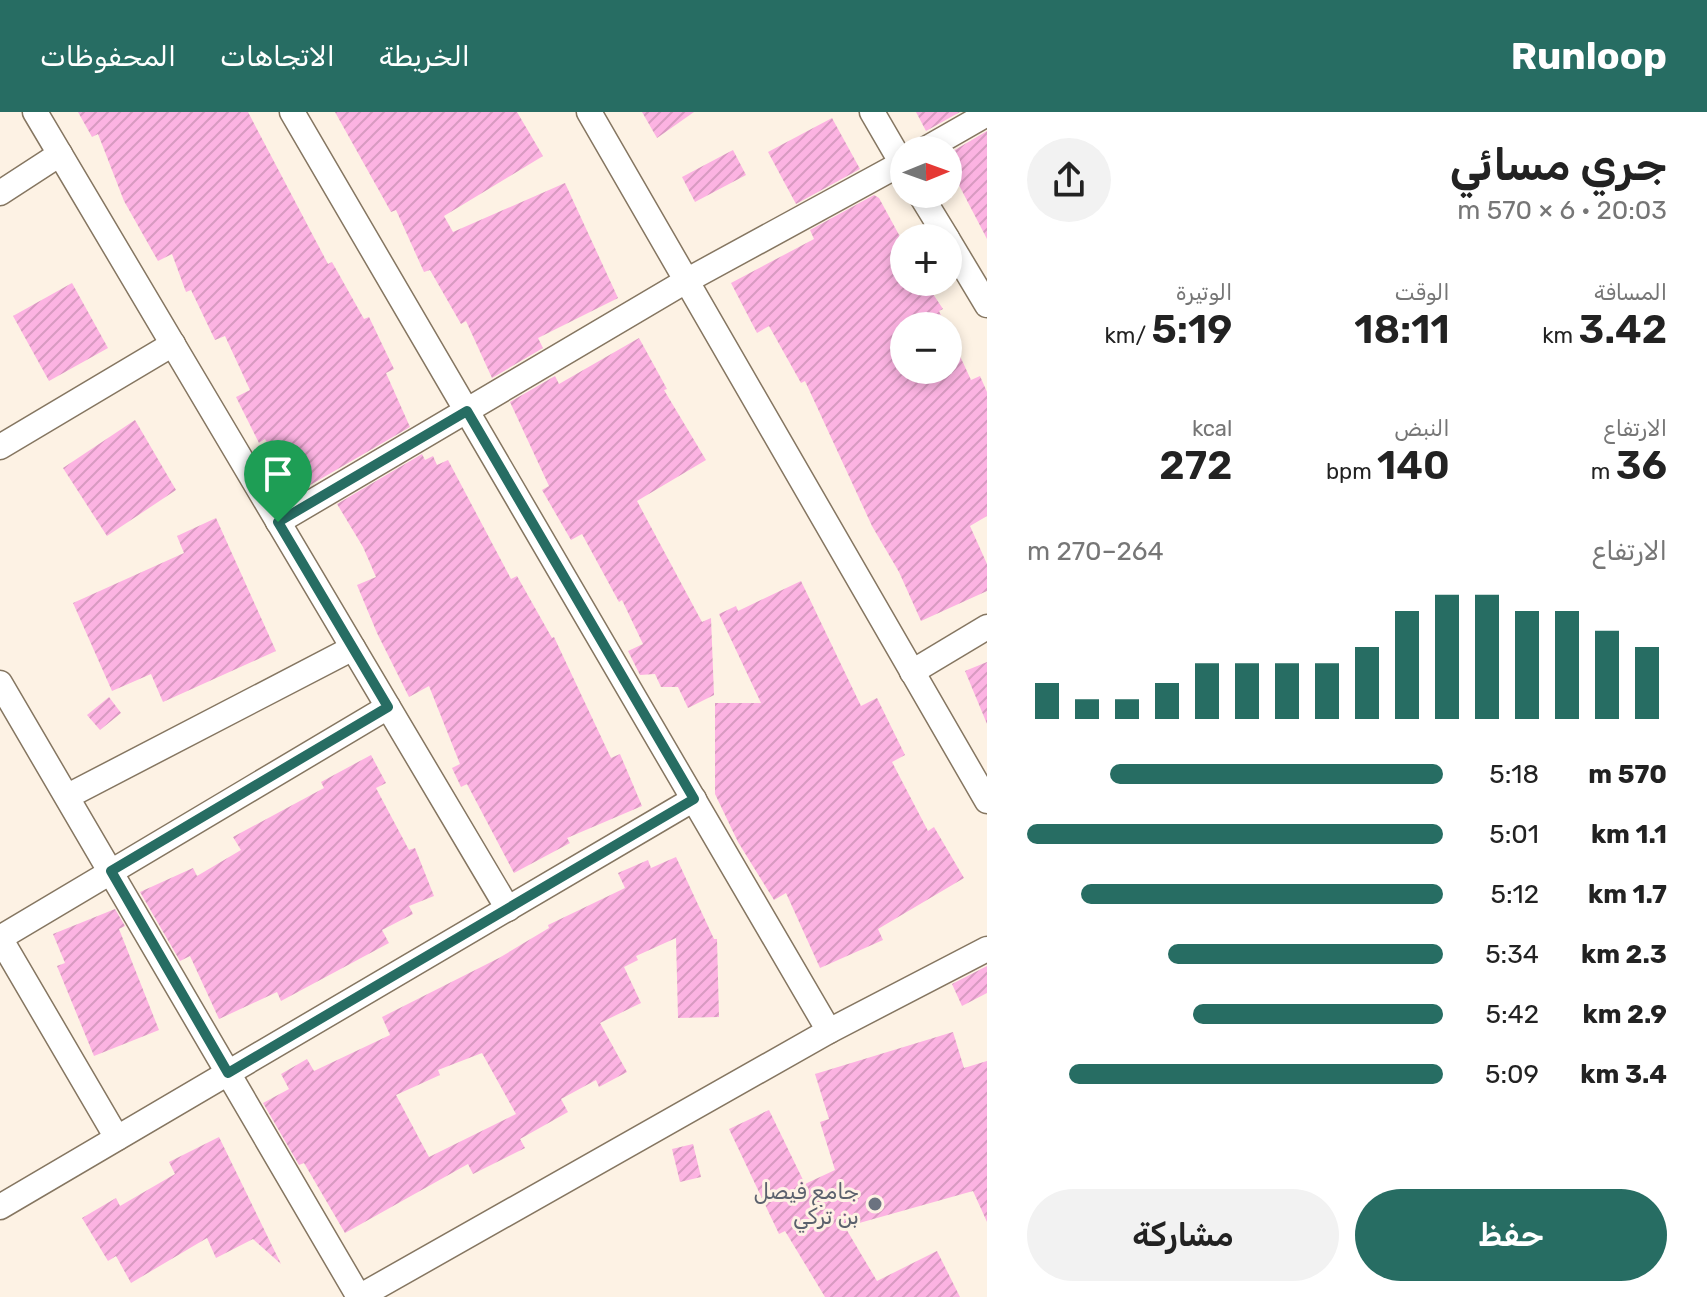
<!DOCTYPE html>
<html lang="ar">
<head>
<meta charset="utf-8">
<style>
	:root { --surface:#fff; --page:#f2f2f2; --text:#222; --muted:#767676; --accent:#276d63 }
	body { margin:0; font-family:Rubik,Cairo,sans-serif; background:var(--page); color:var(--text); direction:rtl; height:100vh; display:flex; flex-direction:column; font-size:30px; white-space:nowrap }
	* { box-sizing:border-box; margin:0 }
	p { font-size:26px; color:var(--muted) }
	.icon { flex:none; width:44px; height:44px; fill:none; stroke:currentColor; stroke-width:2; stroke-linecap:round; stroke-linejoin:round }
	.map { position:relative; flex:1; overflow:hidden; direction:ltr }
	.panel { display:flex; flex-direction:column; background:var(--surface); width:720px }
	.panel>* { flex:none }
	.needle { width:52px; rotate:89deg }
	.buttons { position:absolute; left:890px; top:24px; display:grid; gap:16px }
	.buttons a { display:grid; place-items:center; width:72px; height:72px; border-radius:50%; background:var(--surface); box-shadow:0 4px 12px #0003; font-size:40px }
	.pin { position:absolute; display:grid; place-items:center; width:68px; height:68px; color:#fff; margin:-82px -34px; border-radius:50% 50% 50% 0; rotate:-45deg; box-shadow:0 0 8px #0007 }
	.pin .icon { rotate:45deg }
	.round { display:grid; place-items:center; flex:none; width:84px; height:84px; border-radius:42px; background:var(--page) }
	.headline { display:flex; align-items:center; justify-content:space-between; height:136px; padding:0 40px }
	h1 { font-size:44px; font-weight:600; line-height:60px }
	.stats { display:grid; grid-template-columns:repeat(3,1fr); gap:12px; height:136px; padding:8px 40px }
	.stats div { display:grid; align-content:center }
	.stats b { font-size:40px; font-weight:600 }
	.stats small { font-size:22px; font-weight:400 }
	.stats p { font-size:22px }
	.chart { height:224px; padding:16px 40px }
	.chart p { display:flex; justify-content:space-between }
	.chart svg { width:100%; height:144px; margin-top:8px; stroke:var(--accent); stroke-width:6 }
	.button { display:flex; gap:16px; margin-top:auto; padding:16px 40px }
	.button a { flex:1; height:92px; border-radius:48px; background:var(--accent); color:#fff; font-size:32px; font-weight:600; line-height:92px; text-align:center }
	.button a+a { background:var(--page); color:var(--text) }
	ul { padding:0 40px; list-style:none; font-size:26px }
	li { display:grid; grid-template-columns:128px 96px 1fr; align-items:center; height:60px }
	li i { height:20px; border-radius:10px; background:var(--accent) }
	header { display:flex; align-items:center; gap:48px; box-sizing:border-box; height:112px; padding:0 40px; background:var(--accent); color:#fff }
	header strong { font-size:38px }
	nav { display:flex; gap:44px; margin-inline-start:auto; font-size:28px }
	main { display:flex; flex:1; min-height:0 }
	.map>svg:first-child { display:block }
	.building { fill:url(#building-hatch); fill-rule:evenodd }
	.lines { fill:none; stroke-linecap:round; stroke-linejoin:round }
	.minor-casing { stroke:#857661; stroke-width:27 }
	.minor { stroke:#fff; stroke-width:24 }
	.route-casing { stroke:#fff; stroke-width:16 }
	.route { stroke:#276d63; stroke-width:10 }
	.worship-dot { fill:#6b7280; stroke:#fdf2e4; stroke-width:3 }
	.labels { text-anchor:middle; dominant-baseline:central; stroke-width:6; stroke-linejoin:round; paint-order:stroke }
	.worship-label { font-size:22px; fill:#5b616d; stroke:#fdf2e4; text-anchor:end }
</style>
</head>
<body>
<header>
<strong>Runloop</strong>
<nav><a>الخريطة</a><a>الاتجاهات</a><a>المحفوظات</a></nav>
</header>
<main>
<section class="panel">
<div class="headline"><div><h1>جري مسائي</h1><p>20:03 · 6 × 570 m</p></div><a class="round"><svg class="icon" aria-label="share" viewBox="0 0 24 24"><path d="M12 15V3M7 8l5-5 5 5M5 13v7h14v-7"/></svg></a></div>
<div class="stats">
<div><p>المسافة</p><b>3.42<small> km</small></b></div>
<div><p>الوقت</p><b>18:11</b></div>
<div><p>الوتيرة</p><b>5:19<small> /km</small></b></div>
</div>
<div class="stats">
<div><p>الارتفاع</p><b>36<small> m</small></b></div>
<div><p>النبض</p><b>140<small> bpm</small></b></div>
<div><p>kcal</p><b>272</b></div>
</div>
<div class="chart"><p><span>الارتفاع</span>264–270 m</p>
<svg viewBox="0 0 160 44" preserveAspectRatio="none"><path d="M5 44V33M15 44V38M25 44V38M35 44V33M45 44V27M55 44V27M65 44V27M75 44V27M85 44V22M95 44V11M105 44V6M115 44V6M125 44V11M135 44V11M145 44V17M155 44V22"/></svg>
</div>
<ul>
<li><b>570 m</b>5:18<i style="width:80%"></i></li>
<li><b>1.1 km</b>5:01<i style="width:100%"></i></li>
<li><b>1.7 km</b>5:12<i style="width:87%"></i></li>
<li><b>2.3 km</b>5:34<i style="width:66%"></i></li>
<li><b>2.9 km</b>5:42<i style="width:60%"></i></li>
<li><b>3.4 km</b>5:09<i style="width:90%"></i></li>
</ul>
<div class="button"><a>حفظ</a><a>مشاركة</a></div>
</section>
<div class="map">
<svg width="987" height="1185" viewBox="0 0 987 1185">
	<defs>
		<pattern id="building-hatch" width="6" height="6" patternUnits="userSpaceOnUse" patternTransform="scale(2)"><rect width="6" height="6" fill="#fcb3e2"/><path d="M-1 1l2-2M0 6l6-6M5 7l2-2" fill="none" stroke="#d89ac1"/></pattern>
	</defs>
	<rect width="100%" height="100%" fill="#fdf2e4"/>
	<g class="building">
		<path d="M 78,0 L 248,0 L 328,152 L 332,150 L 364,207 L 369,205 L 394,257 L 386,261 L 410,315 L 293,383 L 265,327 L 259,331 L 236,285 L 250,278 L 225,224 L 215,228 L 191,178 L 186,180 L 172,142 L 158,149 L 124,89 L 98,22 L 92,25 Z"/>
		<path d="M 335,0 L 517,0 L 543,44 L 444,104 L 453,120 L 565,71 L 618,186 L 538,226 L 543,236 L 492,266 L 466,209 L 461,212 L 430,158 L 424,160 L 396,98 L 391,100 Z"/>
		<path d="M 642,0 L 694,0 L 657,26 Z"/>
		<path d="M 916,0 L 960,0 L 926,19 Z"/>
		<path d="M 832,6 L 860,57 L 796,92 L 768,40 Z"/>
		<path d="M 987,19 L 987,127 L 948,52 L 948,42 Z"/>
		<path d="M 733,38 L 746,63 L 695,90 L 682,65 Z"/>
		<path d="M 874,83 L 879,86 L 904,132 L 904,170 L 925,170 L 943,197 L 939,199 L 946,214 L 904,214 L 904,258 L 948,258 L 948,218 L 971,268 L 980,264 L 987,280 L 987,404 L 970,414 L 987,452 L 987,479 L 921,509 L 899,460 L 872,414 L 805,269 L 801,271 L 769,214 L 757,221 L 731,171 L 814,127 L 810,118 Z"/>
		<path d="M 72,171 L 108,236 L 49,269 L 13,204 Z"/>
		<path d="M 639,226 L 667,277 L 664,278 L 706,348 L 637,389 L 702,510 L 711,506 L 714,583 L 688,596 L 678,575 L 661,575 L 655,562 L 640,563 L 628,539 L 643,532 L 622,488 L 619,490 L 582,422 L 571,428 L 542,378 L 549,374 L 510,290 L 555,264 L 559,272 Z"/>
		<path d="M 135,308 L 176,378 L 107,424 L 63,356 Z"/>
		<path d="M 422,342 L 425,348 L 433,344 L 437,353 L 448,348 L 511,467 L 517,464 L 552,526 L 554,525 L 611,646 L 620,642 L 642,694 L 567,726 L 570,731 L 514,761 L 467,672 L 461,675 L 452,656 L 460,652 L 429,574 L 409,585 L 377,521 L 357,473 L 376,465 L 363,435 L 337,392 Z"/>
		<path d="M 216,406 L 276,539 L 163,590 L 151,562 L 112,579 L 73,491 L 184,441 L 177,424 Z"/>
		<path d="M 801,469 L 861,594 L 877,586 L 905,643 L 892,650 L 928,719 L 934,715 L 964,766 L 878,817 L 883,828 L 820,856 L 786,781 L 774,788 L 738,730 L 715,682 L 715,591 L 761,591 L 719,502 L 736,494 L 738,499 Z"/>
		<path d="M 987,550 L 987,612 L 965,559 Z"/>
		<path d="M 109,585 L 121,601 L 100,618 L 87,603 Z"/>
		<path d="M 371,643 L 386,671 L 376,676 L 409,738 L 415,736 L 434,784 L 409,794 L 413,802 L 382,818 L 389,831 L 281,889 L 277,880 L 219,907 L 190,844 L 180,849 L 140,780 L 193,756 L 197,764 L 241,738 L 233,725 L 324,676 L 321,670 Z"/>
		<path d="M 676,745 L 714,827 L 717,827 L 719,905 L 678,906 L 676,826 L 636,844 L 638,848 L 624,855 L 641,891 L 600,911 L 627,960 L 599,975 L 596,968 L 561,987 L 568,1000 L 520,1027 L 525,1036 L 473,1062 L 468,1052 L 345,1121 L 304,1051 L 299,1053 L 263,991 L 289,977 L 281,962 L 307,947 L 314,959 L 390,923 L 382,905 L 499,846 L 549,816 L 548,813 L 625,776 L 618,761 L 648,748 L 651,756 ZM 482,941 L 516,1002 L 429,1045 L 396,983 L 440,963 L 438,958 Z"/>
		<path d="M 115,797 L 125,814 L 119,817 L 159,918 L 94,944 L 57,854 L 65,851 L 53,822 Z"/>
		<path d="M 987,854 L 987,881 L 962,894 L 952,872 Z"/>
		<path d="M 953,920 L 964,956 L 987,949 L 987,1110 L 973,1079 L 845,1115 L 877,1169 L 937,1139 L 960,1185 L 825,1185 L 785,1119 L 779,1122 L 729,1017 L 769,998 L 805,1072 L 835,1058 L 820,1010 L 829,1007 L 815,962 Z"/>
		<path d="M 219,1025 L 281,1152 L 253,1127 L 216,1146 L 207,1126 L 131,1171 L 116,1144 L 108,1149 L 82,1106 L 116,1086 L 120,1094 L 175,1062 L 169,1050 Z"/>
		<path d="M 693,1032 L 701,1065 L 680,1070 L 672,1037 Z"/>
	</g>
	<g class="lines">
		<defs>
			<g id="minor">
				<path d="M 35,0 L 508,797"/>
				<path d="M 292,0 L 829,919"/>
				<path d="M 589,0 L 987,689"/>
				<path d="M 872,0 L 904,55"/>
				<path d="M 924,38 L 987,2"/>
				<path d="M 0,81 L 60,42"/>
				<path d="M 920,82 L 947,126"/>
				<path d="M 948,128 L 987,193"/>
				<path d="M 0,335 L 173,232"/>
				<path d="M 278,410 L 686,169 L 904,50"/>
				<path d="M 912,560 L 987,515"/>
				<path d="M 0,571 L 359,1185"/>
				<path d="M 68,684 L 353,536"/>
				<path d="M 0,826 L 388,595"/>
				<path d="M 0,826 L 117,1026"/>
				<path d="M 0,1095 L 694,687"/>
				<path d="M 359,1185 L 829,919 L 987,837"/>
			</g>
		</defs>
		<use href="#minor" class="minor-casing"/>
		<use href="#minor" class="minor"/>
	</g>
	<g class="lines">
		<defs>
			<path id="route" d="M 467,299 L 694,687 L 228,961 L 111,759 L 388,595 L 278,410 Z"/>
		</defs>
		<use href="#route" class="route-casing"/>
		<use href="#route" class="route"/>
	</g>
	<circle class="worship-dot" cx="875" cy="1092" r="8"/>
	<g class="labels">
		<g class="worship-label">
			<text x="859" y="1079">جامع فيصل<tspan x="859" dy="25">بن تركي</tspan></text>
		</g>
	</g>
</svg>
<div class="buttons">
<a><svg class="needle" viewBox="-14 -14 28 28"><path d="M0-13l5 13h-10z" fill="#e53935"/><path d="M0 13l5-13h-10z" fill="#767676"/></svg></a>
<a>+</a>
<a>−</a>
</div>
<div class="pin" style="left:278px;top:410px;background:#1e9e55"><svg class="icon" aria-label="arrive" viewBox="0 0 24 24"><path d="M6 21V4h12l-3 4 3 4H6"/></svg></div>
</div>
</main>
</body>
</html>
